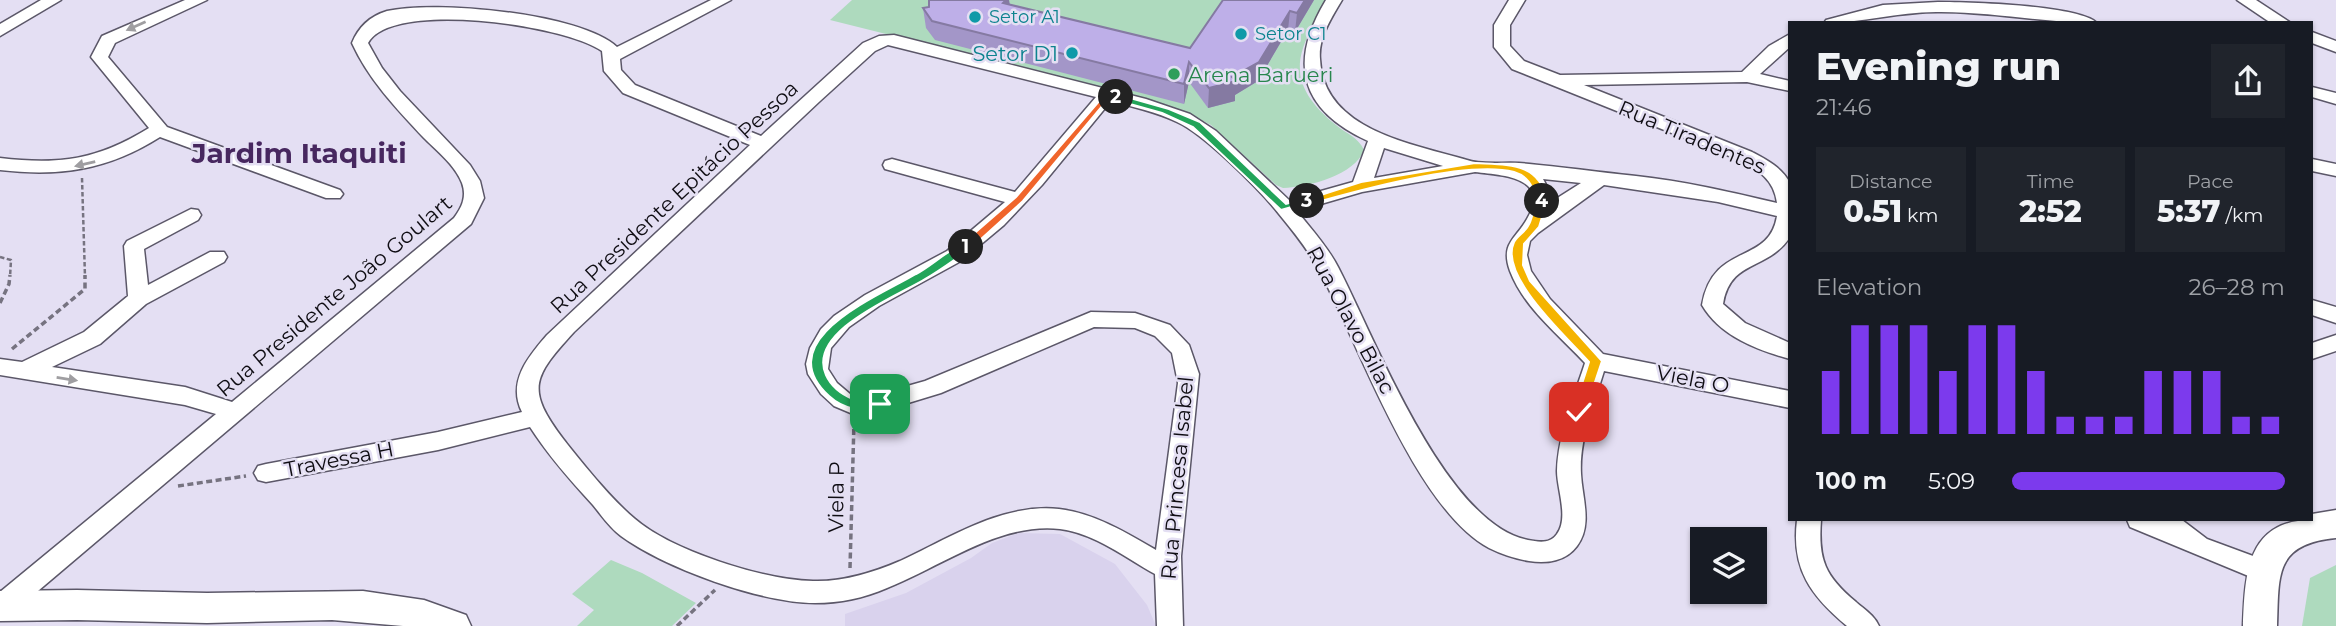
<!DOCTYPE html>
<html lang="en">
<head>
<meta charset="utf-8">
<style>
	:root { --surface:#171b24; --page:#20242c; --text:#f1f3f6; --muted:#9ea1a6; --accent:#7c3aed }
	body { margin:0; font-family:Montserrat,sans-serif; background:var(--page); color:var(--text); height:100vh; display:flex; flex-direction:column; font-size:26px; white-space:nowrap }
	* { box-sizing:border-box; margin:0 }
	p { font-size:23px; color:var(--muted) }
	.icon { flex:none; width:38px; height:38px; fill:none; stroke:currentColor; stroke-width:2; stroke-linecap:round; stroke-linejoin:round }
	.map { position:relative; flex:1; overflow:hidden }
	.drawer { position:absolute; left:1788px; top:21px; width:525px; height:500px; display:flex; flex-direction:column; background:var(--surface); border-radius:0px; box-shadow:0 2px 5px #0004 }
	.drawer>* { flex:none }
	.fabs { position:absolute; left:1690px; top:527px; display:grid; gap:14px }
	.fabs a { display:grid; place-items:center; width:77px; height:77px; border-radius:0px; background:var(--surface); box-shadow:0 2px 5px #0004; font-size:35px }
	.pin { position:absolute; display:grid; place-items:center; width:60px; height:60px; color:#fff; margin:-30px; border-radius:14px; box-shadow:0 4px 10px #0006 }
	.km { position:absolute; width:35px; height:35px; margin:-18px; border-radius:50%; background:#222; color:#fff; font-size:19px; line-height:35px; text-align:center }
	.round { display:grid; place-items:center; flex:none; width:74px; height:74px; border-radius:0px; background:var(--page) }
	.summary { display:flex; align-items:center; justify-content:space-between; height:119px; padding:0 28px }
	h1 { font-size:38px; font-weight:800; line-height:52px }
	.figures { display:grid; grid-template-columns:repeat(3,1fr); gap:10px; height:119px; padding:7px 28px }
	.figures div { display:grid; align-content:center; border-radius:0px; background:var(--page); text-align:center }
	.figures b { font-size:30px; font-weight:800 }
	.figures small { font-size:19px; font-weight:400 }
	.figures p { font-size:19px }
	.chart { height:196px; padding:14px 28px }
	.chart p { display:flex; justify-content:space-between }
	.chart svg { width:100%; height:126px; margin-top:7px; stroke:var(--accent); stroke-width:6 }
	ul { padding:0 28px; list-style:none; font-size:23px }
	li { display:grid; grid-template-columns:112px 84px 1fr; align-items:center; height:52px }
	li i { height:18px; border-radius:9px; background:var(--accent) }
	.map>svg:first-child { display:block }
	.built { fill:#d9d2ed }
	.green { fill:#aedabe }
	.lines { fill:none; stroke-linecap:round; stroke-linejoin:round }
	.minor-casing { stroke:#5b5768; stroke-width:3 }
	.major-casing { stroke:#5b5768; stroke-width:3 }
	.path-far1 { stroke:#767380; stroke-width:2.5; stroke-dasharray:4.5 2.5; stroke-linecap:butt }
	.path { stroke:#767380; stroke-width:3.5; stroke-dasharray:6 3.5; stroke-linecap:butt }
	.minor { fill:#fff; fill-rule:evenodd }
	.major { fill:#fff; fill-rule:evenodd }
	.wall { fill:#a396c8 }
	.shaded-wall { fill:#857aa2 }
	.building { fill:#beafe8; stroke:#857aa2; stroke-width:2 }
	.oneway { fill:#9f9ea1 }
	.split-1 { fill:#22a559; stroke:#fff; stroke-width:2 }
	.split-2 { fill:#f0652b; stroke:#fff; stroke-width:2 }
	.split-3 { fill:#22a559; stroke:#fff; stroke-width:2 }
	.split-4 { fill:#f5b400; stroke:#fff; stroke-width:2 }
	.split-5 { fill:#f5b400; stroke:#fff; stroke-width:2 }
	.culture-dot { fill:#0f9aa8; stroke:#e4dff3; stroke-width:2.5 }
	.leisure-dot { fill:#2e9e5b; stroke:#e4dff3; stroke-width:2.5 }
	.labels { text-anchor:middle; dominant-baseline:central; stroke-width:5; stroke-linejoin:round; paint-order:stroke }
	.far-culture-label { font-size:18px; fill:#0d838f; stroke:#e4dff3; text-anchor:start }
	.culture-label { font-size:21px; fill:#0d838f; stroke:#e4dff3; text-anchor:end }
	.leisure-label { font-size:21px; fill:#27864d; stroke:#e4dff3; text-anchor:start }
	.street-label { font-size:21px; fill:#0f0d13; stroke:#e4dff3 }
	.district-label { font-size:28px; font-weight:bold; fill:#47275f; stroke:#e4dff3 }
</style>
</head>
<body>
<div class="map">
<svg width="2336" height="626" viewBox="0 0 2336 626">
	<rect width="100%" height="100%" fill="#e4dff3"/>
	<path class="built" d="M 1019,533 L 1060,534 L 1115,564 L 1147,605 L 1156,626 L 845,626 L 845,614 L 906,593 L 971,558 L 992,543 Z"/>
	<g class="green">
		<path d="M 852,0 L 1329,0 C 1295,51 1283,82 1336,125 C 1347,134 1358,137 1364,150 C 1355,175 1309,187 1283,188 L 1276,185 L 1211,125 L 1187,113 L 1146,99 L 830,20 Z"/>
		<path d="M 611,560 L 642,573 L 696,603 L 672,626 L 577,626 L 594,610 L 572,594 Z"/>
		<path d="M 2336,565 L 2336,626 L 2302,626 L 2310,578 Z"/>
	</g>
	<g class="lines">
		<defs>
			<g id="minor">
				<path d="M 41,0 L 61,0 L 0,36 L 0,24 Z"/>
				<path d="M 185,0 L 207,0 L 115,43 L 108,57 L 167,127 L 340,190 L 343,194 L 340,198 L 326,198 L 160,137 C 108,170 60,177 0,170 L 0,158 C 60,165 97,160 149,128 L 91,57 L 102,36 Z"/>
				<path d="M 711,0 L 731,0 L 620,59 L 621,70 L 635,85 L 761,136 L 863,43 L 879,36 L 894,35 L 1146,99 L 1190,114 L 1216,131 L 1289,200 L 1353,182 L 1368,141 C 1300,110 1288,63 1326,0 L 1342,0 C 1332,17 1318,38 1320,59 C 1323,131 1414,144 1467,160 C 1480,165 1504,162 1519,163 C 1557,166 1597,172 1636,176 C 1683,181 1730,192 1777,203 C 1774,179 1758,170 1739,160 L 1512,69 L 1494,47 L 1494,25 L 1509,0 L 1525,0 L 1510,25 L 1510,46 L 1524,61 L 1560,75 L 1742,72 L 1769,46 L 1790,34 L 1790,47 L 1760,74 L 1790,81 L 1790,91 L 1747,82 L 1584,85 L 1752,152 C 1767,160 1781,167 1790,183 L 1790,237 C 1768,271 1730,259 1723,304 L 1745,323 L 1790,343 L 1790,359 C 1757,350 1720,336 1702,305 C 1713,241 1769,266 1777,216 L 1718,202 L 1604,185 L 1538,233 L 1530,241 L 1527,255 L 1531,271 L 1550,299 L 1603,354 L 1790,391 L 1790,408 L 1604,371 C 1594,404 1579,439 1581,474 C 1582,497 1593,525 1577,546 C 1566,561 1547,564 1529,561 C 1516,559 1501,554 1489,548 C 1415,508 1359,344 1319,270 C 1309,251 1293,231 1279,214 C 1260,190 1204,134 1177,122 C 1157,112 1133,107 1111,101 L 1042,185 L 1004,225 L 961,261 L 879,306 L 849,327 L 831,348 L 828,369 L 837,383 L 850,394 L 872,396 L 925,381 L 1091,312 L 1135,313 L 1170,325 L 1189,345 L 1199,374 L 1181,556 L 1183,626 L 1157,626 L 1155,574 C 1126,558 1094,533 1060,529 C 999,522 941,567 887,588 C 864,598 840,603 815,603 C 761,603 665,568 621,536 C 610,528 602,516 593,505 C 570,480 548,455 530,427 L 438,450 L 266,482 L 258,480 L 254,473 L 258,466 L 266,464 L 438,432 L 522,412 C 507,382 528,357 547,335 L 750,145 L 623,93 L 604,71 L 602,51 C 563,24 391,0 368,43 L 382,68 L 400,91 L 470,165 L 480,181 L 484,198 L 471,224 L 12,613 L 0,615 L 0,592 L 216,414 L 185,405 L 0,375 L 0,359 L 22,362 L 84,332 L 128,296 L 124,246 L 127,241 L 191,209 L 198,210 L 201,215 L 198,220 L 144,249 L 148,285 L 210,252 L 224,252 L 227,257 L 224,262 L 146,304 L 100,344 L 52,367 L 185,387 L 232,402 L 454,218 C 462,207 467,197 462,183 C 455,165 437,151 424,138 C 396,108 369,80 352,43 C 358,28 370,16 387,11 C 435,0 580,13 617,47 ZM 888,45 L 1096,97 L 1015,192 L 892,159 L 885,161 L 883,165 L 885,169 L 1005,202 L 947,251 L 865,295 L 834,316 L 821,329 L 810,348 L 806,364 L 808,374 L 821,394 L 834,406 L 853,414 L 872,414 L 941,393 L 1094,327 L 1135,328 L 1155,336 L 1172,353 L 1178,383 L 1156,550 C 1127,533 1094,513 1059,509 C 1002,503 950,538 900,561 C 872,573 843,582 813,581 C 764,580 672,551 635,519 C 610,498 584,465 564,440 C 525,389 533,377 574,332 L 820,101 L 875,51 ZM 1384,148 L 1443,166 L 1374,178 ZM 1475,172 C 1501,175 1552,177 1527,219 C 1516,239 1500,243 1510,271 C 1524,308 1559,335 1585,363 C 1574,397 1558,434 1557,471 C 1557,489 1569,518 1557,534 C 1550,544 1539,542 1528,540 C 1445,524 1375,338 1338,267 C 1328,247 1311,229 1297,211 L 1362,192 ZM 1543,179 L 1581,183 L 1551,202 L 1551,194 Z"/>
				<path d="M 2237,0 L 2256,0 L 2291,23 L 2271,23 Z"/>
				<path d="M 1938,2 C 1967,2 2079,5 2097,23 C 2045,23 1994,12 1941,12 C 1900,11 1864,23 1824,23 L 1826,20 L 1883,5 Z"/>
				<path d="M 2312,32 L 2336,41 L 2336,52 L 2312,43 Z"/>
				<path d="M 2312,87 L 2336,93 L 2336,104 L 2312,97 Z"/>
				<path d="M 2312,159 L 2336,164 L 2336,176 L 2312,171 Z"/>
				<path d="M 2312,300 L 2336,307 L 2336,323 L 2312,315 Z"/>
				<path d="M 2336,335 L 2336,351 L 2312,359 L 2312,343 Z"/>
				<path d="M 1797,520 L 1821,520 C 1818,560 1825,576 1856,602 C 1865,610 1874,615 1879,626 L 1847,626 C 1811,596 1791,569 1797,520 Z"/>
				<path d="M 2127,520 L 2182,520 L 2207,539 L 2272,563 L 2276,571 L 2272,579 L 2263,582 L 2130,527 Z"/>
			</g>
			<g id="major">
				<path d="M 2336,510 L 2336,538 C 2274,544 2279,575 2277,626 L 2243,626 C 2245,576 2246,520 2312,520 L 2312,514 Z"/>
				<path d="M 77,590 L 207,593 L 363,591 L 424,600 L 466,615 L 471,626 L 403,626 L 332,620 L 207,623 L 77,620 L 0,621 L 0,591 Z"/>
			</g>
		</defs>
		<use href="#minor" class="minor-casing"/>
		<use href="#major" class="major-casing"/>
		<g class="path-far1">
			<path d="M 82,178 L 85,277"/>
			<path d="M 0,257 L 11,260 L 10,277"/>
		</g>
		<g class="path">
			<path d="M 0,303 L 9,284 L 10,275"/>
			<path d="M 12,349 L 85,289 L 85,275"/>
			<path d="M 178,486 L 246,476"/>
			<path d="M 850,568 L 854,422"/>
			<path d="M 677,626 L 715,590"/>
		</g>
		<use href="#minor" class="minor"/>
		<use href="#major" class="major"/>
	</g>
	<path class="wall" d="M 929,0 L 1009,0 L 1010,5 L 1190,48 L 1314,0 L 1295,32 L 1288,30 L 1258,81 L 1235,95 L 1235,101 L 1208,108 L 1189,82 L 1184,104 L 935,40 L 926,28 L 923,8 L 929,7 Z"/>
	<g class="shaded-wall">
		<path d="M 995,0 L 1009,0 L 1011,16 Z"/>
		<path d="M 1305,0 L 1314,0 L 1295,32 L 1297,13 Z"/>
		<path d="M 1290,11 L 1288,30 L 1258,81 L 1235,95 L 1235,101 L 1208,108 L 1209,88 L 1232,77 Z"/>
		<path d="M 1189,62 L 1189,82 L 1184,104 L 1184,84 Z"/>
	</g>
	<path class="building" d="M 929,0 L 1006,0 L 1003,3 L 1190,48 L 1223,0 L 1305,0 L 1297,13 L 1290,11 L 1259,62 L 1232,77 L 1236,81 L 1209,88 L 1189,62 L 1184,84 L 932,21 L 923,8 L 929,7 Z"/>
	<defs><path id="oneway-solid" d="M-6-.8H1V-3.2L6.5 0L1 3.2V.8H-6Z" transform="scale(1.75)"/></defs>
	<g class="oneway">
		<use href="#oneway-solid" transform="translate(136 26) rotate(156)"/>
		<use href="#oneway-solid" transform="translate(85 164) rotate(167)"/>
		<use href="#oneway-solid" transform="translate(67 379) rotate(9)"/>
	</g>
	<path class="split-1" d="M 966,243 L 970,244 L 970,249 C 955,259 941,270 925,279 C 898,296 806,331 826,375 C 831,386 841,394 853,399 C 862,403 874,399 884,401 L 884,408 C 865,413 844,410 829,396 C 768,340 879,296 916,274 C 933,265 948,249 966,243 Z"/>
	<path class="split-2" d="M 1107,92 L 1120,97 L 1116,100 L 1109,98 L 1023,201 L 970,249 L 962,249 L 962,244 L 1016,197 Z"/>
	<path class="split-3" d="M 1116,94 L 1169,109 L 1200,122 L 1286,204 L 1307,198 L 1313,201 L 1281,210 L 1193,127 L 1162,113 L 1112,99 L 1111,97 Z"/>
	<path class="split-4" d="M 1475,163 C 1508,165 1540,162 1547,201 L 1539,204 C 1533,190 1531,177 1514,172 C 1467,160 1356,191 1307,205 L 1302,201 L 1361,182 Z"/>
	<path class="split-5" d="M 1542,198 L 1547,201 L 1539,227 L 1524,244 L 1523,265 L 1530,281 L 1602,361 L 1585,412 L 1579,417 L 1573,412 L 1589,362 C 1568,338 1498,276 1514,242 C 1517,236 1525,232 1528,226 C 1534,217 1532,203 1542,198 Z"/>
	<g class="culture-dot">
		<circle cx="975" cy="17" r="7"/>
		<circle cx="1241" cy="34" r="7"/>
		<circle cx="1072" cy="53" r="7"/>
	</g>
	<circle class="leisure-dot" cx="1174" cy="74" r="7"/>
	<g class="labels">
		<g class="far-culture-label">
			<text x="989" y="17">Setor A1</text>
			<text x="1255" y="34">Setor C1</text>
		</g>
		<g class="culture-label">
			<text x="1058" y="53">Setor D1</text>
		</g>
		<g class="leisure-label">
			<text x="1188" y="74">Arena Barueri</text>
		</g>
		<g class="street-label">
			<text transform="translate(1692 137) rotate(23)">Rua Tiradentes</text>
			<text transform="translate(674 197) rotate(-43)">Rua Presidente Epitácio Pessoa</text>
			<text transform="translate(334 296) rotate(-40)">Rua Presidente João Goulart</text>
			<text transform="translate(1351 320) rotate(62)">Rua Olavo Bilac</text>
			<text transform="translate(1693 379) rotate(11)">Viela O</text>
			<text transform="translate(339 459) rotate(-11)">Travessa H</text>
			<text transform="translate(1177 478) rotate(-85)">Rua Princesa Isabel</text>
			<text transform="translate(836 497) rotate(-89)">Viela P</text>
		</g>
		<g class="district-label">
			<text x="299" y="153">Jardim Itaquiti</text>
		</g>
	</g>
</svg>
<div class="fabs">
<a><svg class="icon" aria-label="layers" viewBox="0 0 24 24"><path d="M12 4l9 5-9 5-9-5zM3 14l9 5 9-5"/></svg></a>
</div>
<div class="pin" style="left:880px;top:404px;background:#1e9e55"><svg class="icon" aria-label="arrive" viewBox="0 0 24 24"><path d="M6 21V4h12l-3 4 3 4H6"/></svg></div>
<div class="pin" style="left:1579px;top:412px;background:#d93025"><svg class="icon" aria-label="check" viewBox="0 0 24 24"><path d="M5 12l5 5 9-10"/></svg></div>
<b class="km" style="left:966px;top:247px">1</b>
<b class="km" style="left:1116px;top:97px">2</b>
<b class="km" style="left:1307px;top:201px">3</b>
<b class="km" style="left:1542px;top:201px">4</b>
<section class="drawer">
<div class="summary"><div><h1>Evening run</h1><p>21:46</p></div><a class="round"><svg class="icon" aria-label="share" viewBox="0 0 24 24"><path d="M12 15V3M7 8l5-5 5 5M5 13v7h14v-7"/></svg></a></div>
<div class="figures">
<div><p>Distance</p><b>0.51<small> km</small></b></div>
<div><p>Time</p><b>2:52</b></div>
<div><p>Pace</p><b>5:37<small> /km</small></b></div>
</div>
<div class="chart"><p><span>Elevation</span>26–28 m</p>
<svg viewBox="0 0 160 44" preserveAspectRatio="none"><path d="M5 44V22M15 44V6M25 44V6M35 44V6M45 44V22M55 44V6M65 44V6M75 44V22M85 44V38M95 44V38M105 44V38M115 44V22M125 44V22M135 44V22M145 44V38M155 44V38"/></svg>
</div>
<ul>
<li><b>100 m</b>5:09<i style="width:100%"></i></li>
</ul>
</section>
</div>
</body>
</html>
